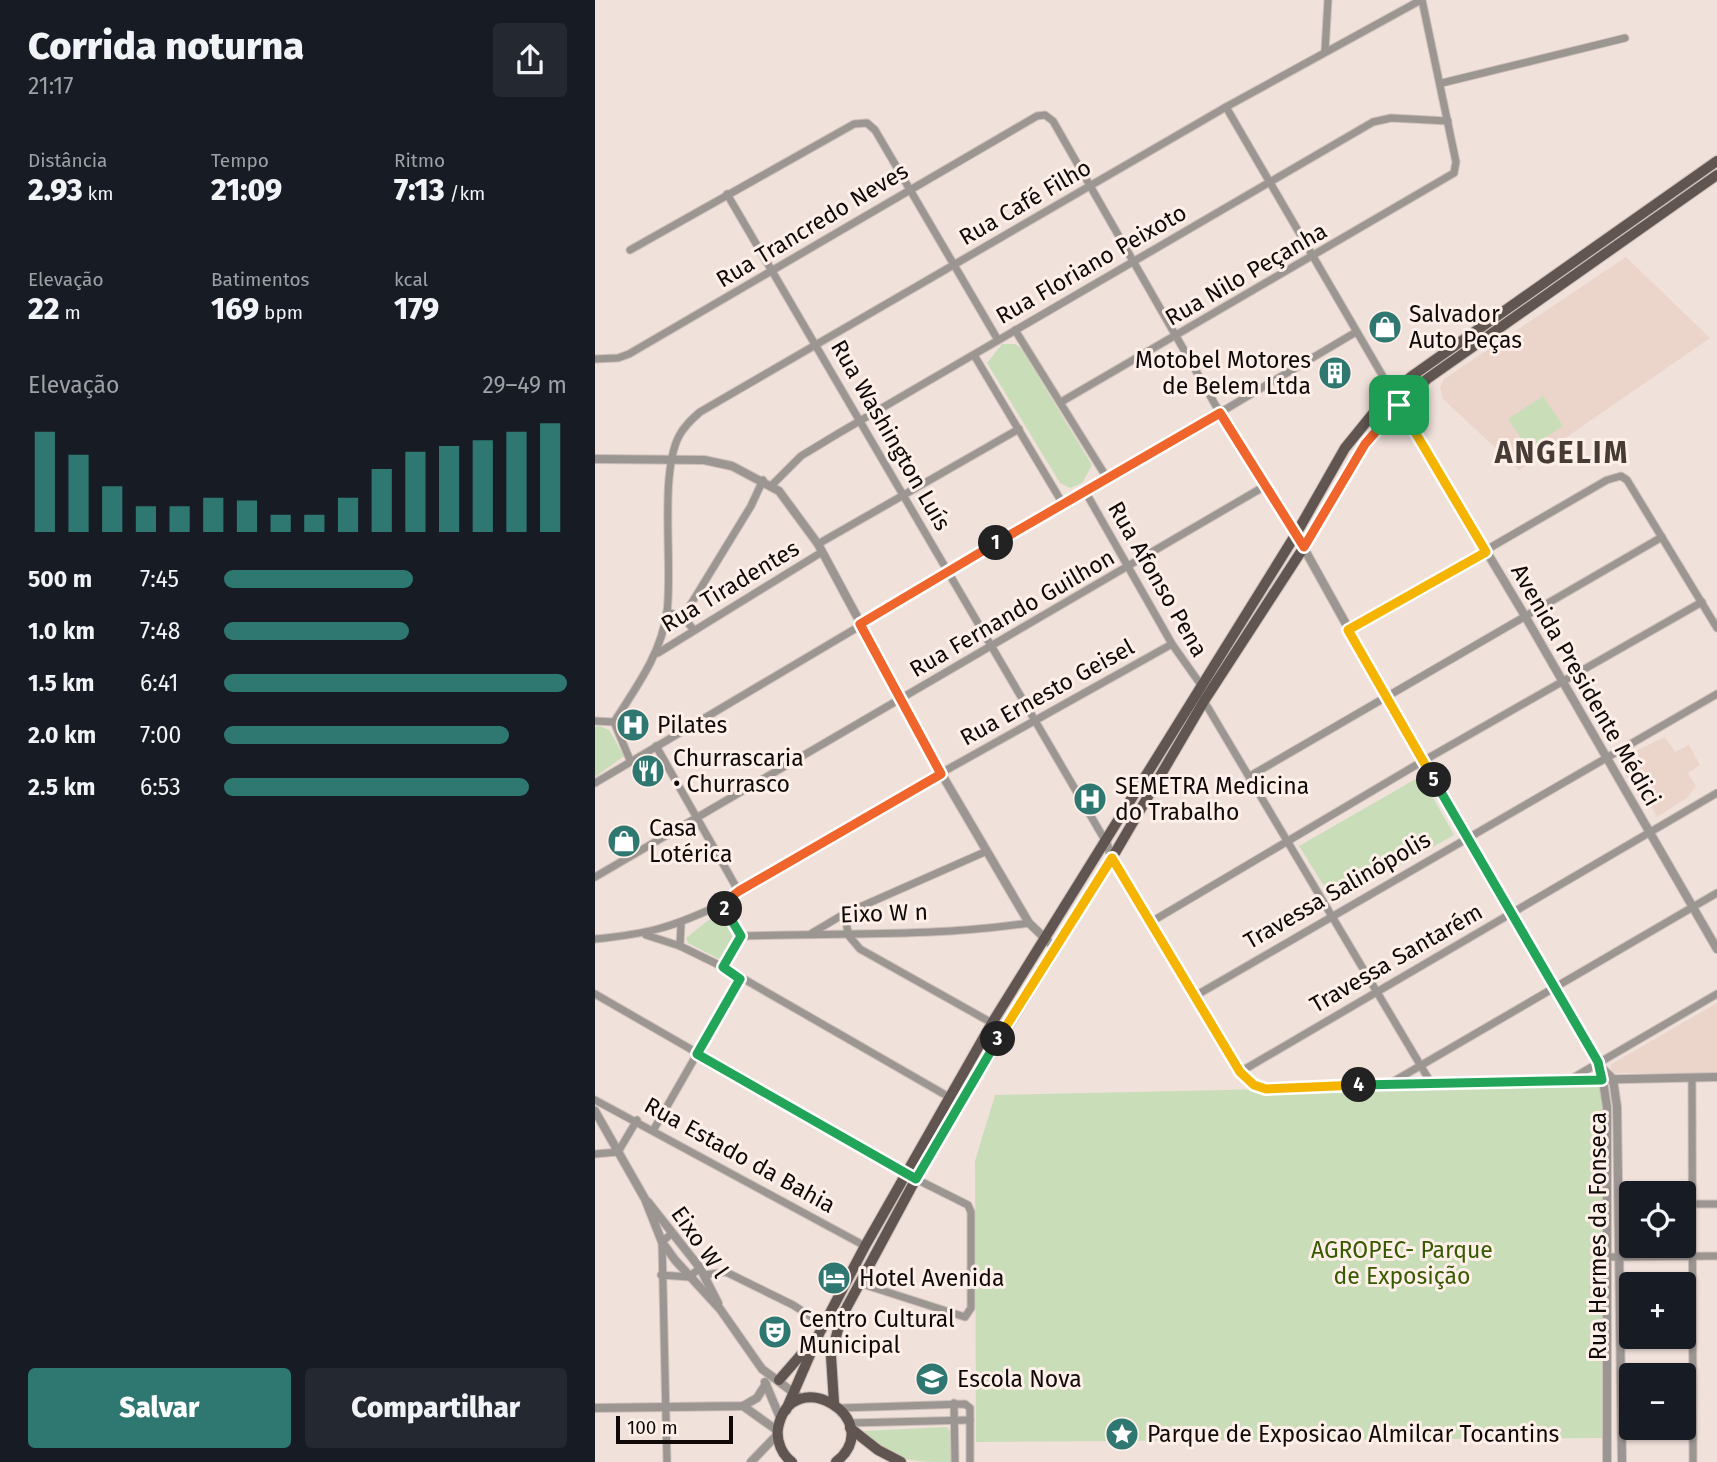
<!DOCTYPE html>
<html lang="pt">
<head>
<meta charset="utf-8">
<style>
	:root { --surface:#171b24; --page:#242831; --text:#f1f3f6; --muted:#9ea1a6; --accent:#2f7872 }
	body { margin:0; font-family:"Fira Sans",sans-serif; background:var(--page); color:var(--text); height:100vh; display:flex; flex-direction:column; font-size:26px; white-space:nowrap }
	* { box-sizing:border-box; margin:0 }
	p { font-size:23px; color:var(--muted) }
	.icon { flex:none; width:38px; height:38px; fill:none; stroke:currentColor; stroke-width:2; stroke-linecap:round; stroke-linejoin:round }
	.map { position:relative; flex:1; overflow:hidden }
	.panel { display:flex; flex-direction:column; background:var(--surface); width:595px }
	.panel>* { flex:none }
	.fabs { position:absolute; left:1024px; top:1181px; display:grid; gap:14px }
	.fabs a { display:grid; place-items:center; width:77px; height:77px; border-radius:7px; background:var(--surface); box-shadow:0 2px 5px #0004; font-size:35px }
	.scale { position:absolute; left:21px; bottom:18px; width:117px; box-sizing:border-box; padding-left:7px; border:4px solid #0f0a08; border-top:0; font-size:19px; line-height:24px; white-space:nowrap; color:#0f0a08; -webkit-text-stroke:5px #feefe8; paint-order:stroke }
	.pin { position:absolute; display:grid; place-items:center; width:60px; height:60px; color:#fff; margin:-30px; border-radius:14px; box-shadow:0 4px 10px #0006 }
	.km { position:absolute; width:35px; height:35px; margin:-18px; border-radius:50%; background:#222; color:#fff; font-size:19px; line-height:35px; text-align:center }
	.round { display:grid; place-items:center; flex:none; width:74px; height:74px; border-radius:7px; background:var(--page) }
	.headline { display:flex; align-items:center; justify-content:space-between; height:119px; padding:0 28px }
	h1 { font-size:38px; font-weight:800; line-height:52px }
	.figures { display:grid; grid-template-columns:repeat(3,1fr); gap:10px; height:119px; padding:7px 28px }
	.figures div { display:grid; align-content:center }
	.figures b { font-size:30px; font-weight:800 }
	.figures small { font-size:19px; font-weight:400 }
	.figures p { font-size:19px }
	.chart { height:196px; padding:14px 28px }
	.chart p { display:flex; justify-content:space-between }
	.chart svg { width:100%; height:126px; margin-top:7px; stroke:var(--accent); stroke-width:6 }
	.button { display:flex; gap:14px; margin-top:auto; padding:14px 28px }
	.button a { flex:1; height:80px; border-radius:7px; background:var(--accent); color:#fff; font-size:28px; font-weight:800; line-height:80px; text-align:center }
	.button a+a { background:var(--page); color:var(--text) }
	ul { padding:0 28px; list-style:none; font-size:23px }
	li { display:grid; grid-template-columns:112px 84px 1fr; align-items:center; height:52px }
	li i { height:18px; border-radius:9px; background:var(--accent) }
	main { display:flex; flex:1; min-height:0 }
	.map>svg:first-child { display:block }
	.built { fill:#ebd4ca }
	.park { fill:#c9deb8 }
	.lines { fill:none; stroke-linecap:round; stroke-linejoin:round }
	.minor-casing { stroke:#cdbfb9; stroke-width:9 }
	.tertiary-casing { stroke:#cdbfb9; stroke-width:10 }
	.primary-casing { stroke:#cdbfb9; stroke-width:12 }
	.minor { stroke:#9c9693; stroke-width:7 }
	.tertiary { stroke:#9c9693; stroke-width:8 }
	.primary { stroke:#605550; stroke-width:10 }
	.split-1-casing { stroke:#fff; stroke-width:14 }
	.split-2-casing { stroke:#fff; stroke-width:14 }
	.split-3-casing { stroke:#fff; stroke-width:14 }
	.split-4-casing { stroke:#fff; stroke-width:14 }
	.split-5-casing { stroke:#fff; stroke-width:14 }
	.split-6-casing { stroke:#fff; stroke-width:14 }
	.split-1 { stroke:#f0652b; stroke-width:9 }
	.split-2 { stroke:#f0652b; stroke-width:9 }
	.split-3 { stroke:#22a559; stroke-width:9 }
	.split-4 { stroke:#f5b400; stroke-width:9 }
	.split-5 { stroke:#22a559; stroke-width:9 }
	.split-6 { stroke:#f5b400; stroke-width:9 }
	.labels { text-anchor:middle; dominant-baseline:central; stroke-width:6; stroke-linejoin:round; paint-order:stroke }
	.street-label { font-size:23px; fill:#0f0a08; stroke:#feefe8 }
	.poi-label { font-size:23px; fill:#0f0a08; stroke:#feefe8; text-anchor:start }
	.park-label { font-size:23px; fill:#365a00; stroke:#feefe8 }
	.district-label { font-size:30px; font-weight:bold; letter-spacing:2px; fill:#473b35; stroke:#feefe8 }
</style>
</head>
<body>
<main>
<section class="panel">
<div class="headline"><div><h1>Corrida noturna</h1><p>21:17</p></div><a class="round"><svg class="icon" aria-label="share" viewBox="0 0 24 24"><path d="M12 15V3M7 8l5-5 5 5M5 13v7h14v-7"/></svg></a></div>
<div class="figures">
<div><p>Distância</p><b>2.93<small> km</small></b></div>
<div><p>Tempo</p><b>21:09</b></div>
<div><p>Ritmo</p><b>7:13<small> /km</small></b></div>
</div>
<div class="figures">
<div><p>Elevação</p><b>22<small> m</small></b></div>
<div><p>Batimentos</p><b>169<small> bpm</small></b></div>
<div><p>kcal</p><b>179</b></div>
</div>
<div class="chart"><p><span>Elevação</span>29–49 m</p>
<svg viewBox="0 0 160 44" preserveAspectRatio="none"><path d="M5 44V9M15 44V17M25 44V28M35 44V35M45 44V35M55 44V32M65 44V33M75 44V38M85 44V38M95 44V32M105 44V22M115 44V16M125 44V14M135 44V12M145 44V9M155 44V6"/></svg>
</div>
<ul>
<li><b>500 m</b>7:45<i style="width:55%"></i></li>
<li><b>1.0 km</b>7:48<i style="width:54%"></i></li>
<li><b>1.5 km</b>6:41<i style="width:100%"></i></li>
<li><b>2.0 km</b>7:00<i style="width:83%"></i></li>
<li><b>2.5 km</b>6:53<i style="width:89%"></i></li>
</ul>
<div class="button"><a>Salvar</a><a>Compartilhar</a></div>
</section>
<div class="map">
<svg width="1122" height="1462" viewBox="0 0 1122 1462">
	<rect width="100%" height="100%" fill="#f1e1db"/>
	<g class="built">
		<path d="M 1031,257 L 1115,338 L 924,470 L 848,399 L 845,388 L 849,379 Z"/>
		<path d="M 1070,737 L 1080,752 L 1094,745 L 1105,765 L 1093,773 L 1101,786 L 1093,797 L 1062,817 L 1056,806 L 1051,809 L 1028,770 L 1033,766 L 1028,757 Z"/>
		<path d="M 1122,1003 L 1122,1073 L 1018,1073 L 1015,1065 Z"/>
	</g>
	<g class="park">
		<path d="M 407,344 L 420,344 L 426,348 L 497,465 L 487,483 L 475,488 L 465,483 L 392,363 Z"/>
		<path d="M 948,396 L 968,426 L 933,449 L 913,419 Z"/>
		<path d="M 4,726 L 14,730 L 29,756 L 0,777 L 0,727 Z"/>
		<path d="M 826,776 L 859,835 L 739,902 L 704,846 Z"/>
		<path d="M 121,914 L 125,915 L 138,937 L 124,959 L 93,943 L 91,938 Z"/>
		<path d="M 1004,1082 L 1007,1087 L 1010,1438 L 381,1442 L 380,1161 L 400,1095 Z"/>
		<path d="M 352,1427 L 355,1431 L 356,1462 C 319,1462 293,1462 269,1431 Z"/>
	</g>
	<g class="lines">
		<defs>
			<g id="minor">
				<path d="M 730,51 L 733,0"/>
				<path d="M 847,83 L 1030,38"/>
				<path d="M 631,107 L 797,392"/>
				<path d="M 132,194 L 511,842"/>
				<path d="M 35,250 L 259,124 L 272,123 L 280,130 L 403,340"/>
				<path d="M 420,330 L 512,478"/>
				<path d="M 379,355 L 468,504"/>
				<path d="M 0,359 L 23,358 L 34,354 L 442,116 L 450,115 L 458,121 L 625,413 L 701,534"/>
				<path d="M 466,402 L 859,173 L 861,162 L 827,0"/>
				<path d="M 176,486 L 206,456 L 244,433 L 778,122 L 796,118 L 853,121"/>
				<path d="M 490,491 L 577,644 L 606,685"/>
				<path d="M 223,544 L 424,429"/>
				<path d="M 72,612 L 88,617 L 98,629"/>
				<path d="M 88,617 L 156,506 L 168,480"/>
				<path d="M 753,630 L 1012,480 L 1026,476 L 1032,480 L 1122,628"/>
				<path d="M 63,653 L 227,552"/>
				<path d="M 609,701 L 836,1083"/>
				<path d="M 0,721 L 19,722 L 35,760"/>
				<path d="M 19,722 C 42,686 66,654 72,612 C 78,565 64,475 84,436 C 89,426 97,419 105,412 L 631,107 L 826,0"/>
				<path d="M 61,746 L 144,892"/>
				<path d="M 655,776 L 1067,537"/>
				<path d="M 0,783 L 761,332"/>
				<path d="M 0,877 L 670,486"/>
				<path d="M 127,904 L 346,773 L 577,644"/>
				<path d="M 249,914 L 254,936 L 265,949 L 397,1023"/>
				<path d="M 556,922 L 828,761 L 1107,602"/>
				<path d="M 217,933 L 249,914 L 392,851"/>
				<path d="M 51,935 L 85,946"/>
				<path d="M 147,936 C 242,933 339,937 434,923"/>
				<path d="M 0,939 C 54,934 78,927 127,904 L 147,936 L 128,967 L 85,946 L 86,924"/>
				<path d="M 128,967 L 354,1097"/>
				<path d="M 0,994 L 321,1179 L 373,1205 L 376,1212 L 376,1308 L 370,1317 L 264,1283"/>
				<path d="M 600,996 L 1122,694"/>
				<path d="M 645,1072 L 1122,793"/>
				<path d="M 976,1079 L 1122,994"/>
				<path d="M 1097,1079 L 1098,1462"/>
				<path d="M 794,1084 L 1122,893"/>
				<path d="M 0,1100 L 270,1246"/>
				<path d="M 59,1129 L 145,979"/>
				<path d="M 0,1154 L 23,1152 L 42,1120"/>
				<path d="M 1098,1204 L 1122,1204"/>
				<path d="M 1012,1257 L 1122,1256"/>
				<path d="M 66,1275 L 94,1277 L 105,1268"/>
				<path d="M 109,1275 L 131,1272 L 198,1305 L 229,1325"/>
				<path d="M 359,1403 L 360,1462"/>
				<path d="M 245,1408 L 370,1404 L 375,1408 L 375,1462"/>
				<path d="M 254,1423 L 375,1420"/>
				<path d="M 72,1462 L 67,1242 L 77,1233"/>
			</g>
			<g id="tertiary">
				<path d="M 804,405 L 930,616 L 1122,949"/>
				<path d="M 0,459 L 109,460 L 137,466 L 184,491 L 223,544 L 346,773 L 434,923 L 459,947"/>
				<path d="M 701,534 L 791,696 L 1007,1068 L 1018,1079 L 1022,1107 L 1027,1462"/>
				<path d="M 511,842 L 517,858 L 645,1072 L 664,1087 L 1122,1077"/>
				<path d="M 1007,1075 L 1012,1107 L 1012,1462"/>
				<path d="M 0,1111 L 50,1199 L 67,1242 L 80,1260 L 125,1309 L 167,1369 L 203,1396"/>
				<path d="M 53,1202 L 105,1268 L 123,1303"/>
				<path d="M 170,1382 L 186,1420"/>
				<path d="M 148,1406 L 183,1431"/>
				<path d="M 0,1408 L 148,1406 L 162,1398 L 171,1384"/>
				<path d="M 156,1462 L 183,1434"/>
			</g>
			<g id="primary">
				<path d="M 184,1380 L 218,1341"/>
				<path d="M 239,1403 L 236,1356 L 246,1318 L 338,1147 L 517,858 L 609,701 L 709,547 L 770,444 L 804,405 L 832,379 L 1122,175"/>
				<path d="M 191,1410 L 224,1334 L 270,1246 L 397,1023 L 701,534 L 750,448 L 789,400 L 817,376 L 1122,161"/>
				<path d="M 255,1428 L 283,1450 L 306,1462"/>
				<path d="M 197,1462 C 187,1455 181,1441 183,1428 C 196,1361 294,1419 241,1462"/>
			</g>
		</defs>
		<use href="#minor" class="minor-casing"/>
		<use href="#tertiary" class="tertiary-casing"/>
		<use href="#primary" class="primary-casing"/>
		<use href="#minor" class="minor"/>
		<use href="#tertiary" class="tertiary"/>
		<use href="#primary" class="primary"/>
	</g>
	<g class="lines">
		<defs>
			<path id="split-1" d="M 401,543 L 625,413 L 709,547 L 770,444 L 804,405"/>
			<path id="split-2" d="M 130,909 L 127,904 L 144,891 L 346,774 L 265,624 L 401,543"/>
			<path id="split-3" d="M 130,909 L 146,936 L 128,967 L 145,979 L 102,1054 L 321,1179 L 403,1039"/>
			<path id="split-4" d="M 403,1039 L 517,858 L 645,1072 L 659,1085 L 671,1089 L 764,1085"/>
			<path id="split-5" d="M 764,1085 L 1007,1080 L 1003,1062 L 839,780"/>
			<path id="split-6" d="M 804,405 L 891,552 L 753,630 L 839,780"/>
		</defs>
		<use href="#split-1" class="split-1-casing"/>
		<use href="#split-2" class="split-2-casing"/>
		<use href="#split-3" class="split-3-casing"/>
		<use href="#split-4" class="split-4-casing"/>
		<use href="#split-5" class="split-5-casing"/>
		<use href="#split-6" class="split-6-casing"/>
		<use href="#split-1" class="split-1"/>
		<use href="#split-2" class="split-2"/>
		<use href="#split-3" class="split-3"/>
		<use href="#split-4" class="split-4"/>
		<use href="#split-5" class="split-5"/>
		<use href="#split-6" class="split-6"/>
	</g>
	<defs>
		<symbol id="shop-disc" viewBox="-11 -11 22 22"><circle r="9.5" fill="#2f7872" stroke="#feefe8"/><path d="M-5-2.5h2.3a2.7 3.5 0 0 1 5.4 0H5L5.5 6h-11ZM-1.5-2.5h3a1.5 2.3 0 0 0-3 0Z" fill="#fff"/></symbol>
		<symbol id="building-disc" viewBox="-11 -11 22 22"><circle r="9.5" fill="#2f7872" stroke="#feefe8"/><path d="M-4-6H4V6H1V3H-1V6H-4ZM-2.5-4.3h1.7v1.8h-1.7ZM.8-4.3h1.7v1.8H.8ZM-2.5-1h1.7V.8h-1.7ZM.8-1h1.7V.8H.8Z" fill="#fff"/></symbol>
		<symbol id="hospital-disc" viewBox="-11 -11 22 22"><circle r="9.5" fill="#2f7872" stroke="#feefe8"/><path d="M-5-5h3v3.5h4V-5h3V5h-3V1.5h-4V5h-3Z" fill="#fff"/></symbol>
		<symbol id="restaurant-disc" viewBox="-11 -11 22 22"><circle r="9.5" fill="#2f7872" stroke="#feefe8"/><path d="M-5-6h1v4h1v-4h1v4h1v-4h1v5L-1.5 .5V6h-2V.5L-5-1ZM5-6V6H3V1.5H1.5Q1.5-4 5-6Z" fill="#fff"/></symbol>
		<symbol id="hotel-disc" viewBox="-11 -11 22 22"><circle r="9.5" fill="#2f7872" stroke="#feefe8"/><path d="M-6-4.5h1.5V1H6V5H4.5V3h-9V5H-6ZM-4 0a1.8 1.8 0 1 1 3.6 0ZM.5 0V-2.5h3Q6-2.5 6 0Z" fill="#fff"/></symbol>
		<symbol id="theatre-disc" viewBox="-11 -11 22 22"><circle r="9.5" fill="#2f7872" stroke="#feefe8"/><path d="M-5-5.5Q0-4 5-5.5V0Q5 5 0 6Q-5 5-5 0ZM-3.3-2.5H-1v1.5H-3.3ZM1-2.5H3.3v1.5H1ZM-2.8 1Q0 5.5 2.8 1Z" fill="#fff"/></symbol>
		<symbol id="school-disc" viewBox="-11 -11 22 22"><circle r="9.5" fill="#2f7872" stroke="#feefe8"/><path d="M0-5L7-2L0 1L-7-2ZM-4 1L0 2.5L4 1V4Q0 6-4 4Z" fill="#fff"/></symbol>
		<symbol id="sight-disc" viewBox="-11 -11 22 22"><circle r="9.5" fill="#2f7872" stroke="#feefe8"/><path d="M0-6L1.8-2.2L6-1.7L2.9 1.2L3.7 5.4L0 3.3L-3.7 5.4L-2.9 1.2L-6-1.7L-1.8-2.2Z" fill="#fff"/></symbol>
	</defs>
	<g fill-rule="evenodd">
		<use href="#shop-disc" x="771" y="308" width="38" height="38"/>
		<use href="#building-disc" x="721" y="354" width="38" height="38"/>
		<use href="#hospital-disc" x="19" y="706" width="38" height="38"/>
		<use href="#restaurant-disc" x="34" y="752" width="38" height="38"/>
		<use href="#hospital-disc" x="476" y="780" width="38" height="38"/>
		<use href="#shop-disc" x="10" y="822" width="38" height="38"/>
		<use href="#hotel-disc" x="220" y="1259" width="38" height="38"/>
		<use href="#theatre-disc" x="161" y="1313" width="38" height="38"/>
		<use href="#school-disc" x="318" y="1360" width="38" height="38"/>
		<use href="#sight-disc" x="508" y="1415" width="38" height="38"/>
	</g>
	<g class="labels">
		<g class="street-label">
			<text transform="translate(430 202) rotate(-30)">Rua Café Filho</text>
			<text transform="translate(217 225) rotate(-31)">Rua Trancredo Neves</text>
			<text transform="translate(496 264) rotate(-30)">Rua Floriano Peixoto</text>
			<text transform="translate(651 274) rotate(-30)">Rua Nilo Peçanha</text>
			<text transform="translate(296 435) rotate(60)">Rua Washington Luís</text>
			<text transform="translate(563 579) rotate(60)">Rua Afonso Pena</text>
			<text transform="translate(135 586) rotate(-31)">Rua Tiradentes</text>
			<text transform="translate(417 613) rotate(-30)">Rua Fernando Guilhon</text>
			<text transform="translate(991 685) rotate(60)">Avenida Presidente Médici</text>
			<text transform="translate(452 692) rotate(-29)">Rua Ernesto Geisel</text>
			<text transform="translate(742 890) rotate(-30)">Travessa Salinópolis</text>
			<text transform="translate(289 913) rotate(-2)">Eixo W n</text>
			<text transform="translate(801 958) rotate(-30)">Travessa Santarém</text>
			<text transform="translate(145 1155) rotate(29)">Rua Estado da Bahia</text>
			<text transform="translate(1003 1236) rotate(-90)">Rua Hermes da Fonseca</text>
			<text transform="translate(105 1242) rotate(55)">Eixo W l</text>
		</g>
		<g class="poi-label">
			<text x="814" y="314">Salvador<tspan x="814" dy="26">Auto Peças</tspan></text>
			<text x="716" y="360" text-anchor="end">Motobel Motores<tspan x="716" dy="26">de Belem Ltda</tspan></text>
			<text x="62" y="725">Pilates</text>
			<text x="78" y="758">Churrascaria<tspan x="78" dy="26">• Churrasco</tspan></text>
			<text x="520" y="786">SEMETRA Medicina<tspan x="520" dy="26">do Trabalho</tspan></text>
			<text x="54" y="828">Casa<tspan x="54" dy="26">Lotérica</tspan></text>
			<text x="264" y="1278">Hotel Avenida</text>
			<text x="204" y="1319">Centro Cultural<tspan x="204" dy="26">Municipal</tspan></text>
			<text x="362" y="1379">Escola Nova</text>
			<text x="552" y="1434">Parque de Exposicao Almilcar Tocantins</text>
		</g>
		<g class="park-label">
			<text x="807" y="1250">AGROPEC- Parque<tspan x="807" dy="26">de Exposição</tspan></text>
		</g>
		<g class="district-label">
			<text x="967" y="453">ANGELIM</text>
		</g>
	</g>
</svg>
<div class="fabs">
<a><svg class="icon" aria-label="locate" viewBox="0 0 24 24"><circle cx="12" cy="12" r="6"/><path d="M12 2v4M12 18v4M2 12h4M18 12h4"/></svg></a>
<a>+</a>
<a>−</a>
</div>
<div class="scale">100 m</div>
<div class="pin" style="left:804px;top:405px;background:#1e9e55"><svg class="icon" aria-label="arrive" viewBox="0 0 24 24"><path d="M6 21V4h12l-3 4 3 4H6"/></svg></div>
<b class="km" style="left:401px;top:543px">1</b>
<b class="km" style="left:130px;top:909px">2</b>
<b class="km" style="left:403px;top:1039px">3</b>
<b class="km" style="left:764px;top:1085px">4</b>
<b class="km" style="left:839px;top:780px">5</b>
</div>
</main>
</body>
</html>
